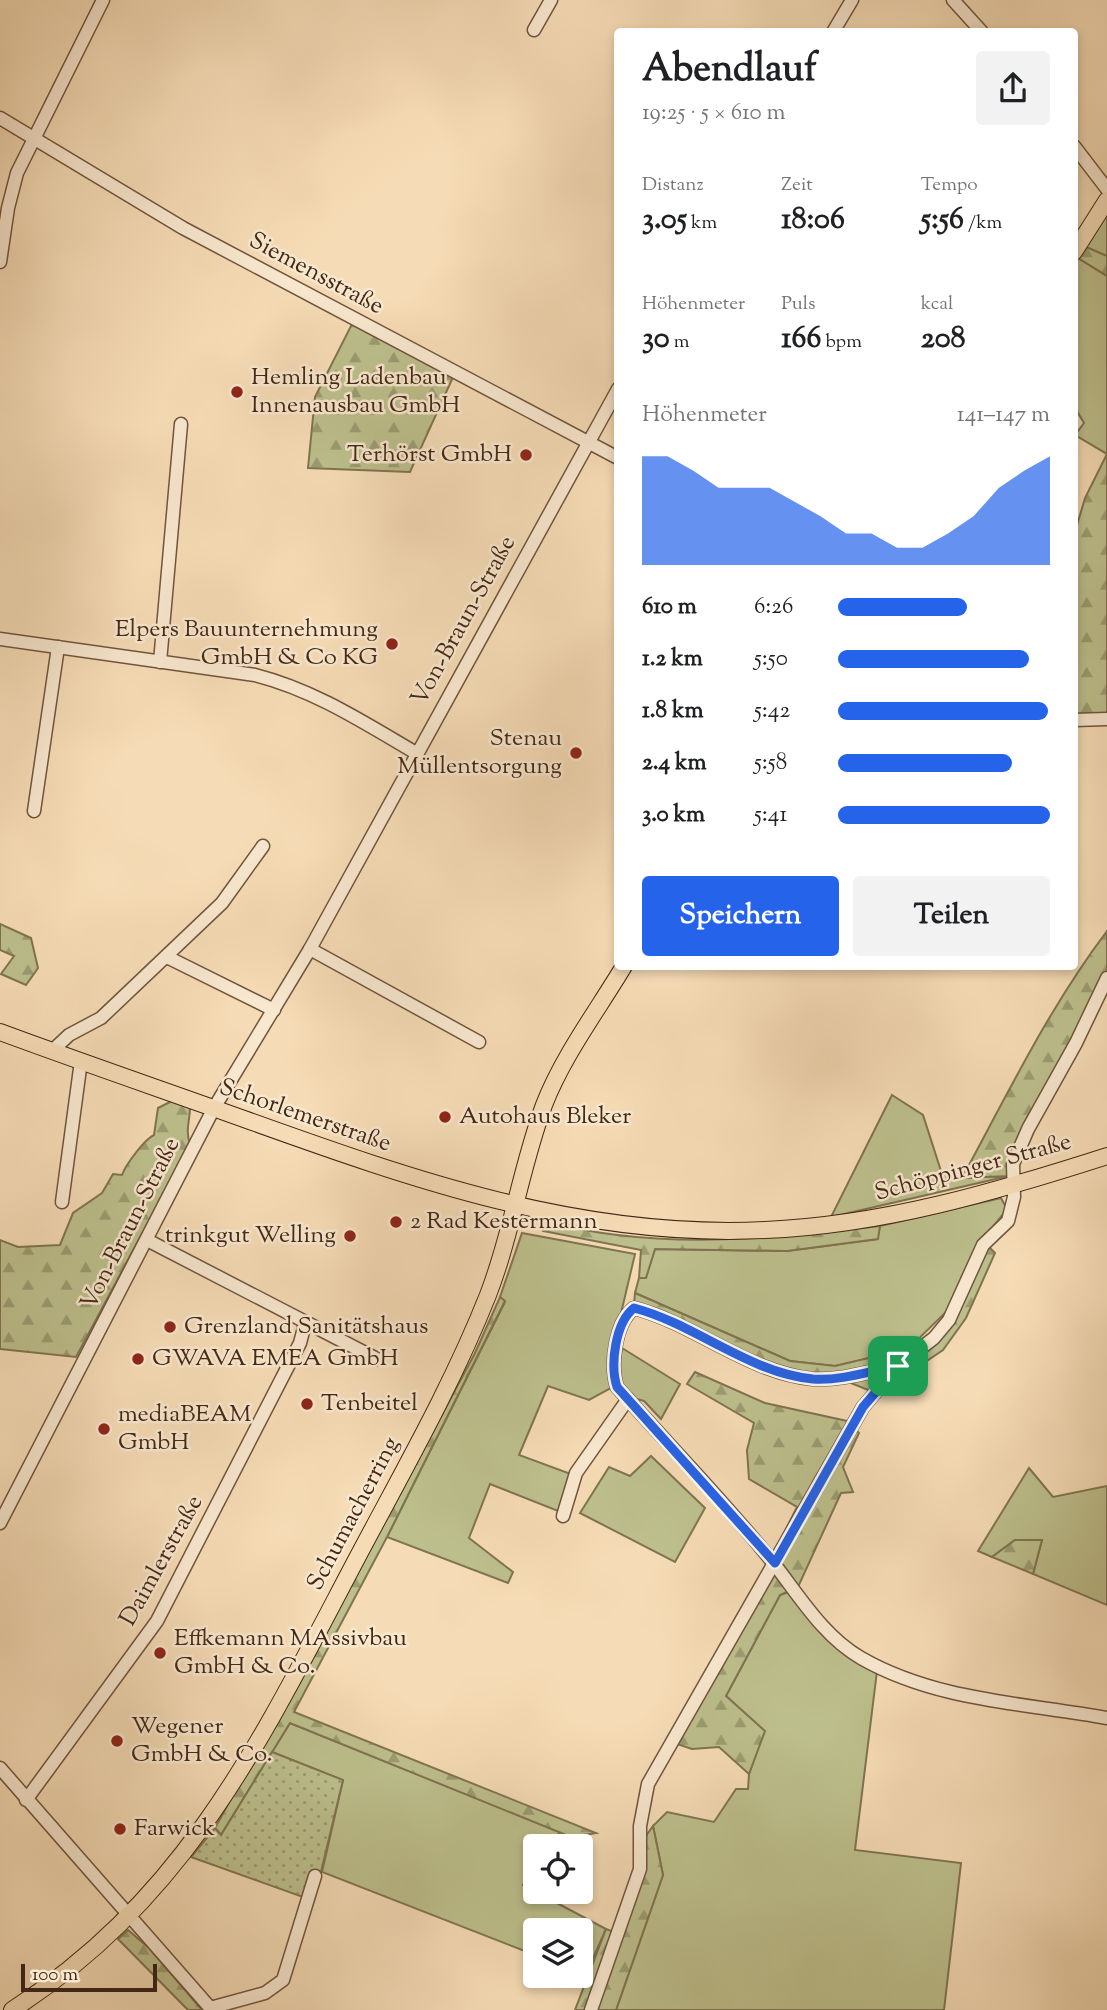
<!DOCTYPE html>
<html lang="de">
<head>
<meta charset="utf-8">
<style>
	:root { --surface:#fff; --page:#f2f2f2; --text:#202124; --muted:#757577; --accent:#2563eb }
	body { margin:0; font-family:"Sorts Mill Goudy",serif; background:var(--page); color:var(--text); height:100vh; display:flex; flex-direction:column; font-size:26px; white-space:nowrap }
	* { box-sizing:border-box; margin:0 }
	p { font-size:23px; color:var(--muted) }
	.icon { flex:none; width:38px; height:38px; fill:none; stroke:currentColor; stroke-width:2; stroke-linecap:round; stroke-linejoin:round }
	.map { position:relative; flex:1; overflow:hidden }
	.details { position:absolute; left:614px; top:28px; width:464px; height:942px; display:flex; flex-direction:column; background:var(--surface); border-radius:7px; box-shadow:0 4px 10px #0003 }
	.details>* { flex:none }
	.buttons { position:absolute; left:523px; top:1834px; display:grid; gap:14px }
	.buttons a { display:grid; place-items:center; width:70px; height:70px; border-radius:7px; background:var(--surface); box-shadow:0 4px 10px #0003; font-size:35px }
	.scale { position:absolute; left:21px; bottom:18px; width:136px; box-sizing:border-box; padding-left:7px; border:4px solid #432815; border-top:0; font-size:19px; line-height:24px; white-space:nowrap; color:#432815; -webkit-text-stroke:5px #f9e8d0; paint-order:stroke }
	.pin { position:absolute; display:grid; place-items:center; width:60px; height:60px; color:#fff; margin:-30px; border-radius:14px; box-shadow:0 4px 10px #0006 }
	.round { display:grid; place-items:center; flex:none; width:74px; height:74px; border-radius:7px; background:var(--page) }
	.headline { display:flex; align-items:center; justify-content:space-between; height:119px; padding:0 28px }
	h1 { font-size:38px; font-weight:700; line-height:52px }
	.metrics { display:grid; grid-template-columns:repeat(3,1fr); gap:10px; height:119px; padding:7px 28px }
	.metrics div { display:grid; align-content:center }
	.metrics b { font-size:30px; font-weight:700 }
	.metrics small { font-size:19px; font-weight:400 }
	.metrics p { font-size:19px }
	.chart { height:196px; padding:14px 28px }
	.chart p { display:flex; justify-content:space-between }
	.chart svg { width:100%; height:126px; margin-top:7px; fill:var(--accent); opacity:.7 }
	.cta { display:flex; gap:14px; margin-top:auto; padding:14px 28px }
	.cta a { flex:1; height:80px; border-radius:7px; background:var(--accent); color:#fff; font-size:28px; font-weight:700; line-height:80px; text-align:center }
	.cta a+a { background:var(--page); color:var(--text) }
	ul { padding:0 28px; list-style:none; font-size:23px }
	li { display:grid; grid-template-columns:112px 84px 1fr; align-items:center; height:52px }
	li i { height:18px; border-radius:9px; background:var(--accent) }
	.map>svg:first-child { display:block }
	.grass { fill:#bdc08d; stroke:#807451; stroke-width:2 }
	.forest { fill:url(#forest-firs); stroke:#807451; stroke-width:2 }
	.garden { fill:url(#garden-dots); stroke:#807451; stroke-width:2 }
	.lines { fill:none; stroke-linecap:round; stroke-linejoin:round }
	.minor-casing { stroke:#70553d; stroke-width:15 }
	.major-casing { stroke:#432815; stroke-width:18 }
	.minor { stroke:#f9e8d0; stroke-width:12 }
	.major { stroke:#f6dcb6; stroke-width:16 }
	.route-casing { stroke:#fff; stroke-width:14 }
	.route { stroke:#2563eb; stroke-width:9 }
	.poi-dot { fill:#8f2418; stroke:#f9e8d0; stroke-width:2.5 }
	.labels { text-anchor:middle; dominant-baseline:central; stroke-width:5; stroke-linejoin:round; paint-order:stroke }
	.street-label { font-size:24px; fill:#432815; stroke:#f9e8d0 }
	.poi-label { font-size:24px; fill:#432815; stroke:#f9e8d0; text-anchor:start }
</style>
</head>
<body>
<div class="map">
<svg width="1107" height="2010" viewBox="0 0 1107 2010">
	<defs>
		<pattern id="forest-firs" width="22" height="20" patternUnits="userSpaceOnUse" patternTransform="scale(1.75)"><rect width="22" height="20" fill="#bdc08d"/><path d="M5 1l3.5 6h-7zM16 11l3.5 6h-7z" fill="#9b9c72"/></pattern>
		<pattern id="garden-dots" width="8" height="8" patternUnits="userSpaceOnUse" patternTransform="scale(1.75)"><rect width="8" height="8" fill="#bdc08d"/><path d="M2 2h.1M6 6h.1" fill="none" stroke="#9b9c72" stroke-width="1.8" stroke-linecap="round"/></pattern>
	</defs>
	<rect width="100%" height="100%" fill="#f6dcb6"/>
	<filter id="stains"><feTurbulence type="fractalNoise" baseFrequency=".00286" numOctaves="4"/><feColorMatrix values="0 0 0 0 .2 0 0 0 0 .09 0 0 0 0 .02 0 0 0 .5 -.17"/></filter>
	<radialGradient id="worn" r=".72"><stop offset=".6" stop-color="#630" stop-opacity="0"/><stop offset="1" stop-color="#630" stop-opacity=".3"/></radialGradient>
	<g class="grass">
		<path d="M 1107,213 L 1107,256 L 1086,247 Z"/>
		<path d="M 1078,258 L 1107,276 L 1107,454 L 1075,435 L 1084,423 L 1075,408 L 1074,264 Z"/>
		<path d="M 892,1095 L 923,1115 L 941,1171 L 962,1178 L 1009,1176 L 831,1217 Z"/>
		<path d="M 1001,1198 L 1007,1209 L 976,1248 L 947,1311 L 898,1359 L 893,1353 L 835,1366 L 790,1361 L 635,1293 L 639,1278 L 646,1277 L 655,1249 L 787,1251 L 877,1239 L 880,1226 Z"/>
		<path d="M 522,1233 L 635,1254 L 609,1364 L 611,1388 L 589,1400 L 548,1386 L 519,1455 L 571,1474 L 558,1511 L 490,1484 L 469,1538 L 513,1572 L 508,1583 L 387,1537 L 505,1302 L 500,1297 Z"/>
		<path d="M 622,1348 L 680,1384 L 661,1419 L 644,1401 L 629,1397 L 617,1379 Z"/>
		<path d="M 651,1456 L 705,1508 L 675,1562 L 580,1513 L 609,1467 L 630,1476 Z"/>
		<path d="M 1029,1468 L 1053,1497 L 1107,1486 L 1107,1605 L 1033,1574 L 1042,1540 L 1015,1540 L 992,1557 L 978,1551 Z"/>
		<path d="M 789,1592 L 877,1671 L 855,1850 L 961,1863 L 944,2010 L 616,2010 L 663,1875 L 653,1826 L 667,1812 L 714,1822 L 736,1789 L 748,1789 L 749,1774 L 764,1731 L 726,1696 L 780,1595 Z"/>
		<path d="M 290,1723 L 560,1832 L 550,1846 L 536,1846 L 535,1866 L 523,1885 L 606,1929 L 586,1974 L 581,1972 L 581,1930 L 536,1930 L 535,1955 L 322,1872 L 343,1780 L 272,1752 Z"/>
	</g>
	<g class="forest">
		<path d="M 1086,247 L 1107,256 L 1107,276 L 1078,258 Z"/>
		<path d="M 352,324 L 454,375 L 410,472 L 308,468 L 315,397 Z"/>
		<path d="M 1107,454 L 1107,713 L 1075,714 L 1075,532 L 1085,498 Z"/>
		<path d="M 0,924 L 31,938 L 38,968 L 26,985 L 1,974 L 14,956 L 0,950 Z"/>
		<path d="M 1107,931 L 1107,988 L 1009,1176 L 962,1178 C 1007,1095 1050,1006 1107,931 Z"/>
		<path d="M 176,1099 L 190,1107 C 190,1121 185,1130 190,1144 L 76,1357 L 0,1349 L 0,1240 L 18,1247 L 60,1245 L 73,1213 L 102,1193 L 113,1174 L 122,1175 C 126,1164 145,1139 154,1135 L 158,1108 Z"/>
		<path d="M 544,1223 C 568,1227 593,1232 618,1235 C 704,1246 795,1236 880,1226 L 878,1239 L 787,1251 L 655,1249 L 646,1278 L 639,1278 L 641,1250 L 543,1231 Z"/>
		<path d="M 987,1245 L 995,1253 L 966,1318 L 943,1350 L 909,1373 L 905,1367 L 949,1326 Z"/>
		<path d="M 635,1293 L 790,1361 L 835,1366 L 894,1352 L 898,1359 L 881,1385 L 868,1390 L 846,1381 L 769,1365 L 634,1304 Z"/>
		<path d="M 500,1297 L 505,1301 L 387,1537 L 294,1712 L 596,1833 L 571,1837 L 290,1723 L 221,1835 L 215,1828 L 390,1512 L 475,1353 Z"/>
		<path d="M 695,1372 L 765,1403 L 847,1421 L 859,1433 L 843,1467 L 853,1492 L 841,1493 L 798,1587 L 780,1595 L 726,1696 L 765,1731 L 749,1774 L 719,1747 L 692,1749 L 677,1744 L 797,1507 L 749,1479 L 747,1450 L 754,1423 L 687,1384 Z"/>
		<path d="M 1015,1540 L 1042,1540 L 1033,1574 L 992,1557 Z"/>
		<path d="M 653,1826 L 663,1875 L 616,2010 L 575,2010 L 606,1929 L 622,1935 L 646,1836 Z"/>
		<path d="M 128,1930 L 149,1948 L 202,2010 L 188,2010 L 118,1939 Z"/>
	</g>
	<path class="garden" d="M 272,1752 L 343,1780 L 314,1901 L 191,1857 L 215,1828 L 221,1835 Z"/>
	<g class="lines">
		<defs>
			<g id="minor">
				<path d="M 953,0 L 982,32"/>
				<path d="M 534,30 L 551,0"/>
				<path d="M 833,32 L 852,0"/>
				<path d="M 0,118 L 183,228 L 618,458"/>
				<path d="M 1074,146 L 1107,189"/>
				<path d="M 0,262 L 8,208 L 17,173 L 103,0"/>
				<path d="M 0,639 L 255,675 C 314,690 363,722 416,753"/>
				<path d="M 160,662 L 181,424"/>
				<path d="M 1074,720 L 1107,719"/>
				<path d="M 34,811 L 58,647"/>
				<path d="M 310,949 L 479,1042"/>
				<path d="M 167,957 L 274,1010"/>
				<path d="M 52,1051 L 69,1035 L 101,1018 L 222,903 L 263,846"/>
				<path d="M 62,1202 L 81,1061"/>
				<path d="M 147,1240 L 377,1359"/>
				<path d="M 898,1366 C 870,1371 841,1381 813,1379 C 749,1373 695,1324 634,1308 C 615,1323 610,1365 617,1387 C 665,1441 716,1493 762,1549 C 794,1586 818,1633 861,1658 C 936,1701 1024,1703 1107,1718"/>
				<path d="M 563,1516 L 576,1473 L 628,1399"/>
				<path d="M 0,1523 L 214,1108 L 310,949 L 618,389"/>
				<path d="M 0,1768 L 212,2010"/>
				<path d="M 26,1800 L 157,1621 L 300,1343 L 305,1324"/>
				<path d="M 210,2008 L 265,1993 L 283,1980 L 315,1876"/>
				<path d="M 591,2010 L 640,1869 L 640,1826 L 648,1784 L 863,1407 L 898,1366 L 934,1338 L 949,1320 L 983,1245 L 1008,1221 L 1014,1197 L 1013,1164 L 1028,1129 L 1076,1043 L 1107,978"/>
			</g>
			<g id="major">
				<path d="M 1074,252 L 1107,200"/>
				<path d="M 0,1032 C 81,1062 163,1090 244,1119 C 414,1180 581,1239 765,1230 C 883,1225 995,1192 1107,1156"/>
				<path d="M 12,2010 C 188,1897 262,1738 356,1560 C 402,1473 452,1386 488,1295 C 512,1233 521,1167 544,1105 C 563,1056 597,1011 624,966"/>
			</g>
		</defs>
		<use href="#minor" class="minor-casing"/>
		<use href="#major" class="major-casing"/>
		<use href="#minor" class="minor"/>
		<use href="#major" class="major"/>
	</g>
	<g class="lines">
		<defs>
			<path id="route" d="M 634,1308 C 695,1324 749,1373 813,1379 C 841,1381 870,1371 898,1366 L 863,1407 L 775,1563 L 617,1387 C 610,1365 615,1323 634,1308 Z"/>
		</defs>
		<use href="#route" class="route-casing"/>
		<use href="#route" class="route"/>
	</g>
	<g class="poi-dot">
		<circle cx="237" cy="392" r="7"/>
		<circle cx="526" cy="455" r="7"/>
		<circle cx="392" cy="644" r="7"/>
		<circle cx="576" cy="753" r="7"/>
		<circle cx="445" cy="1117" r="7"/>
		<circle cx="396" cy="1222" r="7"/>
		<circle cx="350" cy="1236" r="7"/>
		<circle cx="170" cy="1327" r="7"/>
		<circle cx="138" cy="1359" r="7"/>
		<circle cx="307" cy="1404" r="7"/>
		<circle cx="104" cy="1429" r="7"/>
		<circle cx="160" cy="1653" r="7"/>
		<circle cx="117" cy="1741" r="7"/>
		<circle cx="120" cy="1829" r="7"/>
	</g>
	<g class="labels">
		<g class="street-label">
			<text transform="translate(316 274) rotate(28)">Siemensstraße</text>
			<text transform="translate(464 621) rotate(-61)">Von-Braun-Straße</text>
			<text transform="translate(305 1116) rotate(19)">Schorlemerstraße</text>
			<text transform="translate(973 1168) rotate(-15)">Schöppinger Straße</text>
			<text transform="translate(131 1224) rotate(-63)">Von-Braun-Straße</text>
			<text transform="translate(354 1514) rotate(-62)">Schumacherring</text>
			<text transform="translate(162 1561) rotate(-61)">Daimlerstraße</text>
		</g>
		<g class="poi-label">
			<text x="251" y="378">Hemling Ladenbau<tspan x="251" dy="28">Innenausbau GmbH</tspan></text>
			<text x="512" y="455" text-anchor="end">Terhörst GmbH</text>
			<text x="378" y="630" text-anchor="end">Elpers Bauunternehmung<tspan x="378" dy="28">GmbH &amp; Co KG</tspan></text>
			<text x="562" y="739" text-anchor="end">Stenau<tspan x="562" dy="28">Müllentsorgung</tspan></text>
			<text x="459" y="1117">Autohaus Bleker</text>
			<text x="410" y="1222">2 Rad Kestermann</text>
			<text x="336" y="1236" text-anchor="end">trinkgut Welling</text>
			<text x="184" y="1327">Grenzland Sanitätshaus</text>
			<text x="152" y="1359">GWAVA EMEA GmbH</text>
			<text x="321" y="1404">Tenbeitel</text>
			<text x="118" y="1415">mediaBEAM<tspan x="118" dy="28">GmbH</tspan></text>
			<text x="174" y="1639">Effkemann MAssivbau<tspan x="174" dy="28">GmbH &amp; Co.</tspan></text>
			<text x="131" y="1727">Wegener<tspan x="131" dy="28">GmbH &amp; Co.</tspan></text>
			<text x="134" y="1829">Farwick</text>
		</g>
	</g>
	<rect width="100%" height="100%" filter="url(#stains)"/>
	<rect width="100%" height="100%" fill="url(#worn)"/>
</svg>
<div class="buttons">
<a><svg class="icon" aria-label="locate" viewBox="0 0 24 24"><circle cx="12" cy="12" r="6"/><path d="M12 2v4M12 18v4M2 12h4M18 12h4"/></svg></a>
<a><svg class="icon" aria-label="layers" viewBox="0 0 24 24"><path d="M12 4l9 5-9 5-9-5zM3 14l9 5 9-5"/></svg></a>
</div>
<div class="scale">100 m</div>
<div class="pin" style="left:898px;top:1366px;background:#1e9e55"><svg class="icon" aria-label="arrive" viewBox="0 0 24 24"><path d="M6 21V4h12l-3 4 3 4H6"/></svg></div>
<section class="details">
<div class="headline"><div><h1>Abendlauf</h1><p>19:25 · 5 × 610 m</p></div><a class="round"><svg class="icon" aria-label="share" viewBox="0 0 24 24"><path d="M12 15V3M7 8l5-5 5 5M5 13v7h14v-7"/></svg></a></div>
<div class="metrics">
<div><p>Distanz</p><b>3.05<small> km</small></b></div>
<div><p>Zeit</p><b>18:06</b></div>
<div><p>Tempo</p><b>5:56<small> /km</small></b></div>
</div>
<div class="metrics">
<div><p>Höhenmeter</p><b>30<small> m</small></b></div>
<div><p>Puls</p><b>166<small> bpm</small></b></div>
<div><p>kcal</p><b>208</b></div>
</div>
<div class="chart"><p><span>Höhenmeter</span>141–147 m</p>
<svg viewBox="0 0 160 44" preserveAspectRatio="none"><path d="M0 44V6L10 6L20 11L30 17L40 17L50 17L60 22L70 27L80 33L90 33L100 38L110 38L120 33L130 27L140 17L150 11L160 6V44z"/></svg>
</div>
<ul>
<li><b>610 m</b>6:26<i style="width:61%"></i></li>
<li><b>1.2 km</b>5:50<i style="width:90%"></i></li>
<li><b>1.8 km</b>5:42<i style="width:99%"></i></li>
<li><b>2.4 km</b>5:58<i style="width:82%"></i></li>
<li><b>3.0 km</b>5:41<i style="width:100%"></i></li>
</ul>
<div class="cta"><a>Speichern</a><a>Teilen</a></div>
</section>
</div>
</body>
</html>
